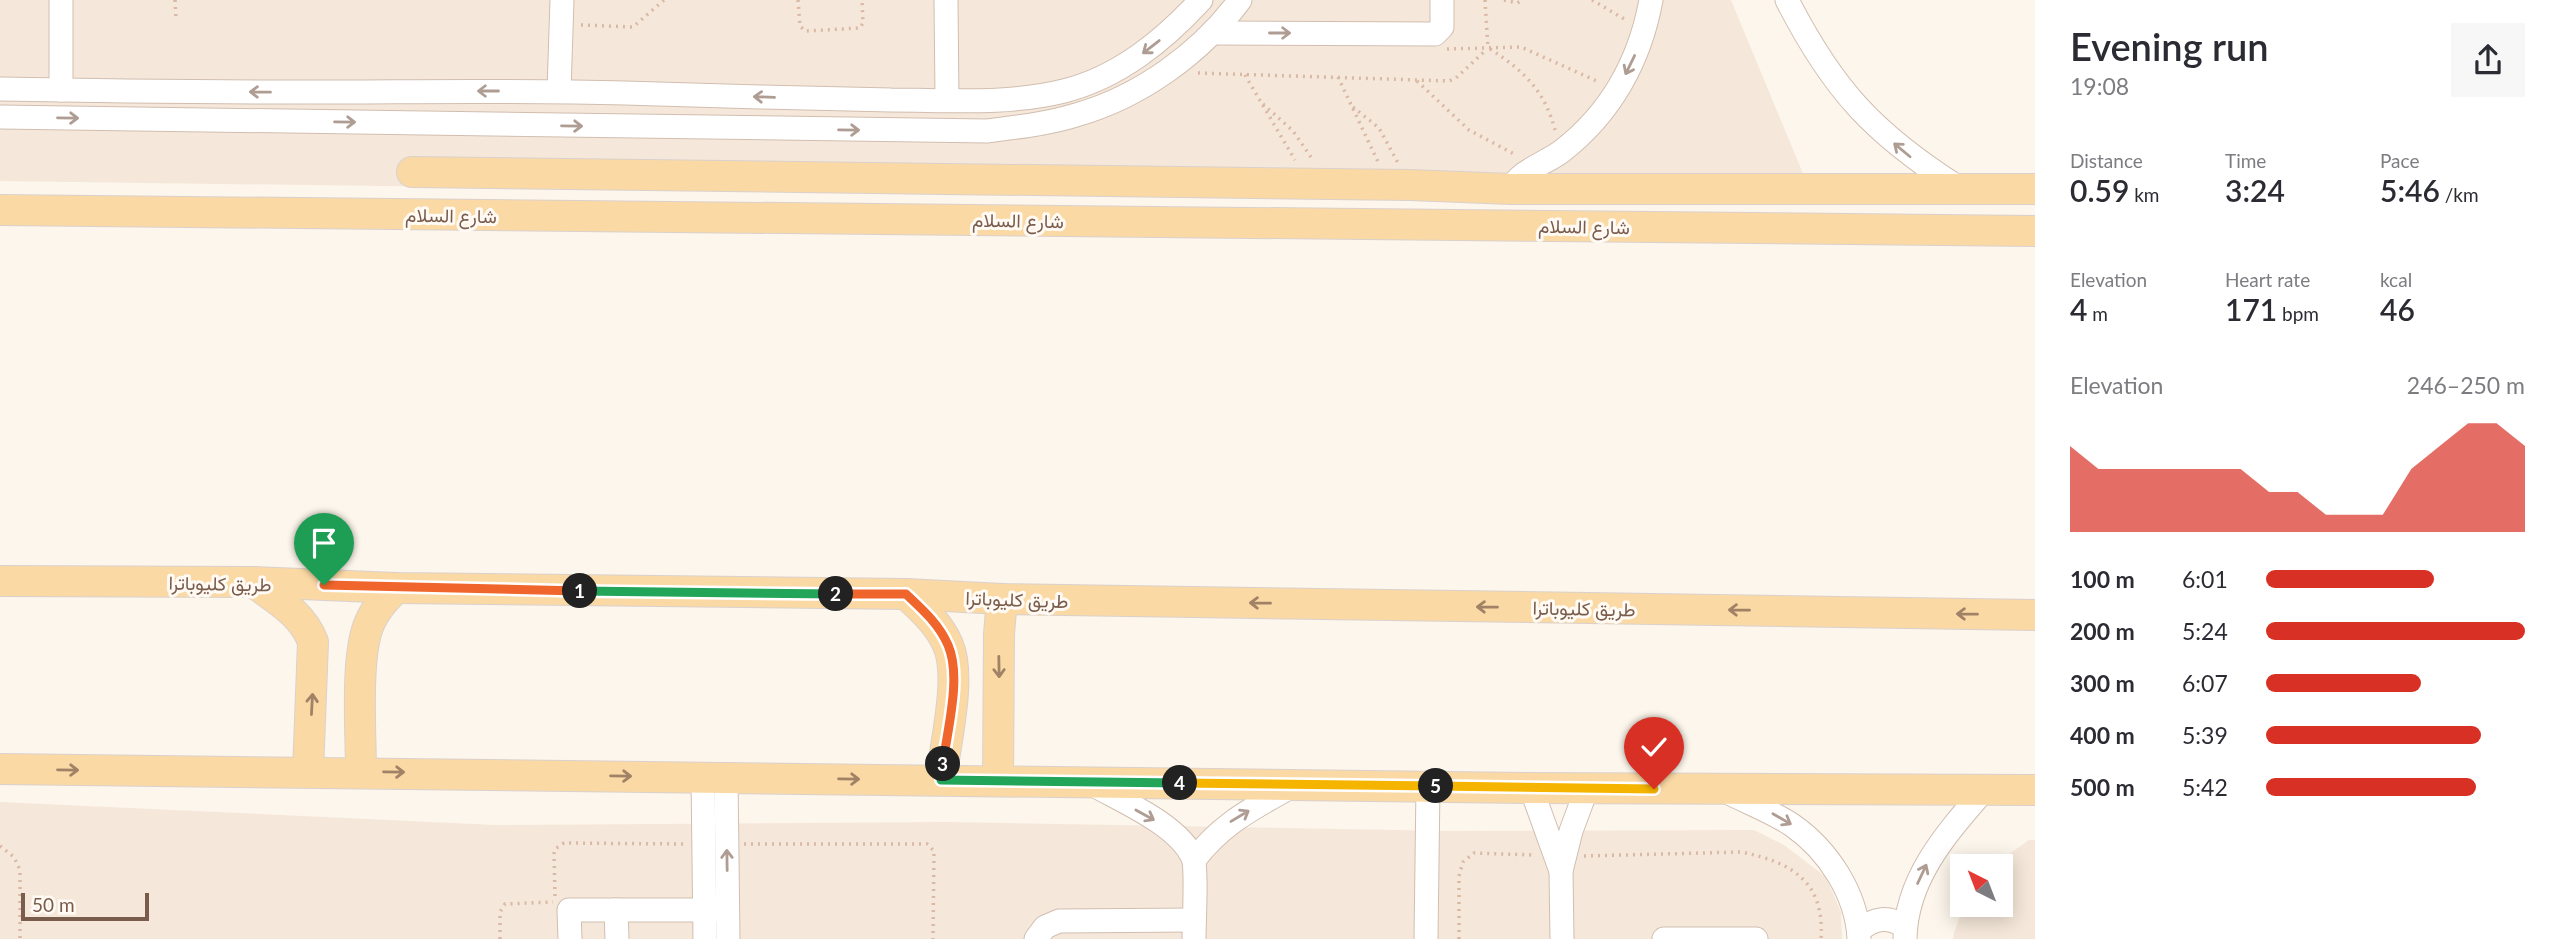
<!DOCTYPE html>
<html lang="en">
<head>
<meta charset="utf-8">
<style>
	:root { --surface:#fff; --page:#f7f7f7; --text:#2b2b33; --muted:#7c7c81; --accent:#d93025 }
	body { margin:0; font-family:Lato,Vazirmatn,sans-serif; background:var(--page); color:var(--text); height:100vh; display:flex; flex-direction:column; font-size:26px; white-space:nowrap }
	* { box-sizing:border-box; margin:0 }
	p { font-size:23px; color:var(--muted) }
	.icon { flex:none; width:38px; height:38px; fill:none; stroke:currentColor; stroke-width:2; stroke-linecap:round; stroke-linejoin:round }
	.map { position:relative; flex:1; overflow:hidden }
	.panel { display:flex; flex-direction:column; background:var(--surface); width:525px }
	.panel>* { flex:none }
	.needle { width:46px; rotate:318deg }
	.buttons { position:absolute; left:1950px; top:854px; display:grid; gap:14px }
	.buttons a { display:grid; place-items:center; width:63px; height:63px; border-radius:0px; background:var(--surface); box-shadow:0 4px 18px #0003; font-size:35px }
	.scale { position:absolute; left:21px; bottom:18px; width:128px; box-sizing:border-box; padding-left:7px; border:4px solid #7a5c4d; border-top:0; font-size:19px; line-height:24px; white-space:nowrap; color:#7a5c4d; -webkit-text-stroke:5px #fffaf3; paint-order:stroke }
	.pin { position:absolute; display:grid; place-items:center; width:60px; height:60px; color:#fff; margin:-72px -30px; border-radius:50% 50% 50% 0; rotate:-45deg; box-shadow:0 0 7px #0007 }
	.pin .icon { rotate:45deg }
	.km { position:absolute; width:35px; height:35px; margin:-18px; border-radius:50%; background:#222; color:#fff; font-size:19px; line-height:35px; text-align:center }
	.round { display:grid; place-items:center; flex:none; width:74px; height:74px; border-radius:0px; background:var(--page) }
	.overview { display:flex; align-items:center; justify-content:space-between; height:119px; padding:0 35px }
	h1 { font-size:38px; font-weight:600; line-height:52px }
	.figures { display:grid; grid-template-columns:repeat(3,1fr); gap:10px; height:119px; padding:7px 35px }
	.figures div { display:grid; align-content:center }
	.figures b { font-size:30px; font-weight:600 }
	.figures small { font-size:19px; font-weight:400 }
	.figures p { font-size:19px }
	.chart { height:196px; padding:14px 35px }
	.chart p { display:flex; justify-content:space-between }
	.chart svg { width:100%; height:126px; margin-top:7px; fill:var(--accent); opacity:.7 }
	ul { padding:0 35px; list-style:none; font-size:23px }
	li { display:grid; grid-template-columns:112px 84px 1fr; align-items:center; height:52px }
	li i { height:18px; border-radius:9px; background:var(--accent) }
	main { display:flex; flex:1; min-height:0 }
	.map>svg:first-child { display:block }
	.residential { fill:#f5e8da }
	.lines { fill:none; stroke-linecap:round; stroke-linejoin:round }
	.minor-casing { stroke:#d1beb0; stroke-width:25 }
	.major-casing { stroke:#dad1cd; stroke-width:32 }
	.path { stroke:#d9b8a5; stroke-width:3.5; stroke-dasharray:2 5; stroke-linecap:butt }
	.minor { stroke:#fff; stroke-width:23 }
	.major { stroke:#fbd9a5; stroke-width:30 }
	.oneway { stroke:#af9d94 }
	.oneway2 { stroke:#a18267 }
	.split-1-casing { stroke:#fff; stroke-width:14 }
	.split-2-casing { stroke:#fff; stroke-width:14 }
	.split-3-casing { stroke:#fff; stroke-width:14 }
	.split-4-casing { stroke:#fff; stroke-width:14 }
	.split-5-casing { stroke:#fff; stroke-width:14 }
	.split-6-casing { stroke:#fff; stroke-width:14 }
	.split-1 { stroke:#f0652b; stroke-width:9 }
	.split-2 { stroke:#22a559; stroke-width:9 }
	.split-3 { stroke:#f0652b; stroke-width:9 }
	.split-4 { stroke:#22a559; stroke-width:9 }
	.split-5 { stroke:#f5b400; stroke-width:9 }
	.split-6 { stroke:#f5b400; stroke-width:9 }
	.labels { text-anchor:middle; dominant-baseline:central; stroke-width:6; stroke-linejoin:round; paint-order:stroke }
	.street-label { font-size:19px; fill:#7a5c4d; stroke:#fffaf3 }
</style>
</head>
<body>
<main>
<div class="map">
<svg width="2035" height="939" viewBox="0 0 2035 939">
	<rect width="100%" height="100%" fill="#fdf6ec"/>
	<g class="residential">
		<path d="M 0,0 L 1731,0 L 1816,205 L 0,181 Z"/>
		<path d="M 0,802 L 496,825 L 949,822 L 1450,831 L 1754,830 L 1784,845 L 1826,877 L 1841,912 L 1842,939 L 0,939 Z"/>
		<path d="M 2029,840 L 2035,840 L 2035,939 L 1953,939 L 1954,933 L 1964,905 L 2000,905 L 2000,866 L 1992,866 Z"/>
	</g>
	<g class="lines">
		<defs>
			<g id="minor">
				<path d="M 61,0 L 61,90"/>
				<path d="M 946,0 L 947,100"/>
				<path d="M 1787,0 C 1833,90 1874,134 1959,188"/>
				<path d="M 1212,33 L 1435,34 L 1442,27 L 1442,0"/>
				<path d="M 0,89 C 101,91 202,92 303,92 C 411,92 518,90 625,93 C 714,96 802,98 891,100 C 949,100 1007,105 1064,91 C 1119,77 1163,41 1201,0"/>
				<path d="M 559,91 L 562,0"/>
				<path d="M 0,117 L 987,131 C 1017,127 1047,124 1076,115 C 1140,97 1201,53 1240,0"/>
				<path d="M 1511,189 C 1520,170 1545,164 1562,151 C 1611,113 1640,60 1651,0"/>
				<path d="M 703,777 L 705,939"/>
				<path d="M 726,777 L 728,939"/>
				<path d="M 1090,783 C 1121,801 1178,824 1193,858 C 1197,868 1194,925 1194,939"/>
				<path d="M 1531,788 L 1561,871"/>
				<path d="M 1723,790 C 1746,802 1771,811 1792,825 C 1828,850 1857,894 1859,939"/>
				<path d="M 1194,860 C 1223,822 1254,808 1294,785"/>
				<path d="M 616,910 L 617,939"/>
				<path d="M 1859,931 C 1874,917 1889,916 1905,927"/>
				<path d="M 570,939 L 569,910 L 727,910"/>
				<path d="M 1036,939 L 1045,927 L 1059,921 L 1194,920"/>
				<path d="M 1426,939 L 1428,786"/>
				<path d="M 1562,939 L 1561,871 L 1571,831 L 1587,788"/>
				<path d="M 1664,939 L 1756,939"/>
				<path d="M 1905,939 C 1906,878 1947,833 1984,790"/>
			</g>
			<g id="major">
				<path d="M 412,172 L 1410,185 L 1511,189 L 2035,189"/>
				<path d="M 0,210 L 2035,231"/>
				<path d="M 0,581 L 253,582 L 396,588 L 906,594 L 1002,599 L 2035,615"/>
				<path d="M 253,582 C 276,599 303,614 313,642 L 308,772"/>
				<path d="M 906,594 C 922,609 939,624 948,645 C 962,677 945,744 941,780"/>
				<path d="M 0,769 L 1531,788 L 2035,790"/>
				<path d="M 361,772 C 361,735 355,653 370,622 C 376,608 386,598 396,588"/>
				<path d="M 998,781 L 999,634 L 1002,599"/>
			</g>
		</defs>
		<use href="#minor" class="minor-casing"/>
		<use href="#major" class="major-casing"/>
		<g class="path">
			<path d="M 175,0 L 176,19"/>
			<path d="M 798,0 L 800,26 L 805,31 L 860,28 L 863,23 L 862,0"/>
			<path d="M 1485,0 L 1488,48"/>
			<path d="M 1504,0 L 1517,3 L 1523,0"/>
			<path d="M 1592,0 L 1626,20"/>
			<path d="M 581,25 L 633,27 L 664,0"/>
			<path d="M 1447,49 L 1521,47 L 1599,82"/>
			<path d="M 1490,49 C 1523,70 1545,91 1555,130"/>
			<path d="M 1198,73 L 1449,81 L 1456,78 L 1486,50"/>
			<path d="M 1245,75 L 1295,160"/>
			<path d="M 1338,77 L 1379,164"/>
			<path d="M 1417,81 L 1469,130 L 1516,155"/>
			<path d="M 1263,104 L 1293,131 L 1313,160"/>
			<path d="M 1353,107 L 1379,128 L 1398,163"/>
			<path d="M 744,844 L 927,844 L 934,851 L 933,939"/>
			<path d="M 0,846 L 14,857 L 20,870 L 20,939"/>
			<path d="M 1584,856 L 1741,852 C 1792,862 1825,882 1821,939"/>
			<path d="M 555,896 L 554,854 L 555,849 L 564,843 L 684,844"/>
			<path d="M 500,939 L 500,912 L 505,904 L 553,902"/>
			<path d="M 1459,939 L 1459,876 L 1463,862 L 1474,853 L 1534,855"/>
		</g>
		<use href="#minor" class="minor"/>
		<use href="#major" class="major"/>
	</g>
	<defs><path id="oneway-shaft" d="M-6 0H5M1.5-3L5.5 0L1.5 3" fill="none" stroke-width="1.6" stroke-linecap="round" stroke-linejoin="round" transform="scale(1.75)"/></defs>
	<g class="oneway">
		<use href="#oneway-shaft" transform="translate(1280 33)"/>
		<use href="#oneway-shaft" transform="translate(1151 47) rotate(142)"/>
		<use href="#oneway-shaft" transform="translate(1630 65) rotate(116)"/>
		<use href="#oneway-shaft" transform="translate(488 91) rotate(180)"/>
		<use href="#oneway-shaft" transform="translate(260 92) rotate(-179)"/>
		<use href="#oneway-shaft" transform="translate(764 97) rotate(-178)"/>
		<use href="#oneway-shaft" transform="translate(68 118) rotate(1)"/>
		<use href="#oneway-shaft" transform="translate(345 122) rotate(1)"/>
		<use href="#oneway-shaft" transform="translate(572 126) rotate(1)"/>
		<use href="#oneway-shaft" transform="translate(849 130) rotate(1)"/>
		<use href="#oneway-shaft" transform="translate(1902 150) rotate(-140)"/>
		<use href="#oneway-shaft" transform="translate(1145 815) rotate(29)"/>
		<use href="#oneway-shaft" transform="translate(1240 816) rotate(-31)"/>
		<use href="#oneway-shaft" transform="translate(1782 819) rotate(30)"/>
		<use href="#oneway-shaft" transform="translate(727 860) rotate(-91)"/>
		<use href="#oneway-shaft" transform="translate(1922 874) rotate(-65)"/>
	</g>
	<g class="oneway2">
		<use href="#oneway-shaft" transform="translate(1260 603) rotate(-179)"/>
		<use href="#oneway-shaft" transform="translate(1487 607) rotate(-179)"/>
		<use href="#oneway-shaft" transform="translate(1739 610) rotate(-179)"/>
		<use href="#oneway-shaft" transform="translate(1967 614) rotate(-179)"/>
		<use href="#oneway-shaft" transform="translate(999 667) rotate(89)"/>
		<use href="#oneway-shaft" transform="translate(312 704) rotate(-87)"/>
		<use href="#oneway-shaft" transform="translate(68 770) rotate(1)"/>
		<use href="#oneway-shaft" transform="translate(394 772) rotate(1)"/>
		<use href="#oneway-shaft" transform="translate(621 776) rotate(1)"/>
		<use href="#oneway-shaft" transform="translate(849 779) rotate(1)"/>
	</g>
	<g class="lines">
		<defs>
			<path id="split-1" d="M 324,585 L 580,591"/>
			<path id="split-2" d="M 580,591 L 836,594"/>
			<path id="split-3" d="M 836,594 L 906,594 C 922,609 939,624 948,645 C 962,677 947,730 943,764"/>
			<path id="split-4" d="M 943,764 L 941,780 L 1180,783"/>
			<path id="split-5" d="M 1180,783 L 1436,786"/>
			<path id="split-6" d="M 1436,786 L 1654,789"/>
		</defs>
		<use href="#split-1" class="split-1-casing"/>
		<use href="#split-2" class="split-2-casing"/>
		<use href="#split-3" class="split-3-casing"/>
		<use href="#split-4" class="split-4-casing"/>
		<use href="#split-5" class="split-5-casing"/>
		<use href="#split-6" class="split-6-casing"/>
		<use href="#split-1" class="split-1"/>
		<use href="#split-2" class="split-2"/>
		<use href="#split-3" class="split-3"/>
		<use href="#split-4" class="split-4"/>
		<use href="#split-5" class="split-5"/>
		<use href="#split-6" class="split-6"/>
	</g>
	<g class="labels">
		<g class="street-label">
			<text transform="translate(451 215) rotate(1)">شارع السلام</text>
			<text transform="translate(1018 220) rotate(1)">شارع السلام</text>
			<text transform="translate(1584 226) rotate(1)">شارع السلام</text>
			<text transform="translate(220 583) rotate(1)">طريق كليوباترا</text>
			<text transform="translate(1017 599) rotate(2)">طريق كليوباترا</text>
			<text transform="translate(1584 608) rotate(1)">طريق كليوباترا</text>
		</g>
	</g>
</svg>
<div class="buttons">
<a><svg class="needle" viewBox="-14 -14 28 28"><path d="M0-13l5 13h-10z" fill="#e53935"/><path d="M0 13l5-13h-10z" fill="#7c7c81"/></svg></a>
</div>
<div class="scale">50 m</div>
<div class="pin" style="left:324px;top:585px;background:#1e9e55"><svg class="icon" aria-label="arrive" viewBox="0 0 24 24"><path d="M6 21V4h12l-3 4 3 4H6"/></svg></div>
<div class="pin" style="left:1654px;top:789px;background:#d93025"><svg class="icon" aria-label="check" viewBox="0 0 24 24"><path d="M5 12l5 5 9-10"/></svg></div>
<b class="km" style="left:580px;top:591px">1</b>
<b class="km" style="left:836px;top:594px">2</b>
<b class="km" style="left:943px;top:764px">3</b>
<b class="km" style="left:1180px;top:783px">4</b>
<b class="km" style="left:1436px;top:786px">5</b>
</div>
<section class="panel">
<div class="overview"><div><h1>Evening run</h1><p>19:08</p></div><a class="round"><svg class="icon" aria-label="share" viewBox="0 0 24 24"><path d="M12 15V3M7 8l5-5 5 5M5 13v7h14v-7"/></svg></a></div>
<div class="figures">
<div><p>Distance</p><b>0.59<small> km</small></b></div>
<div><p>Time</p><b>3:24</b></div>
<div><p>Pace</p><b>5:46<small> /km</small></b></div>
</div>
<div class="figures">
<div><p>Elevation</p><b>4<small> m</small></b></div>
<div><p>Heart rate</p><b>171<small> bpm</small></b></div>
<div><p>kcal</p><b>46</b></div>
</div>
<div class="chart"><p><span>Elevation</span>246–250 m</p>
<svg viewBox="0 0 160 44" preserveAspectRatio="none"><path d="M0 44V14L10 22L20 22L30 22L40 22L50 22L60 22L70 30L80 30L90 38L100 38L110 38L120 22L130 14L140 6L150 6L160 14V44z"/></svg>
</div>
<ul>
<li><b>100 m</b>6:01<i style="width:65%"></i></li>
<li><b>200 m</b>5:24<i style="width:100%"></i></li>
<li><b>300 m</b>6:07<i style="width:60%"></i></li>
<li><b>400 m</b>5:39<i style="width:83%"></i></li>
<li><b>500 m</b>5:42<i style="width:81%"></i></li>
</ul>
</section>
</main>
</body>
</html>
